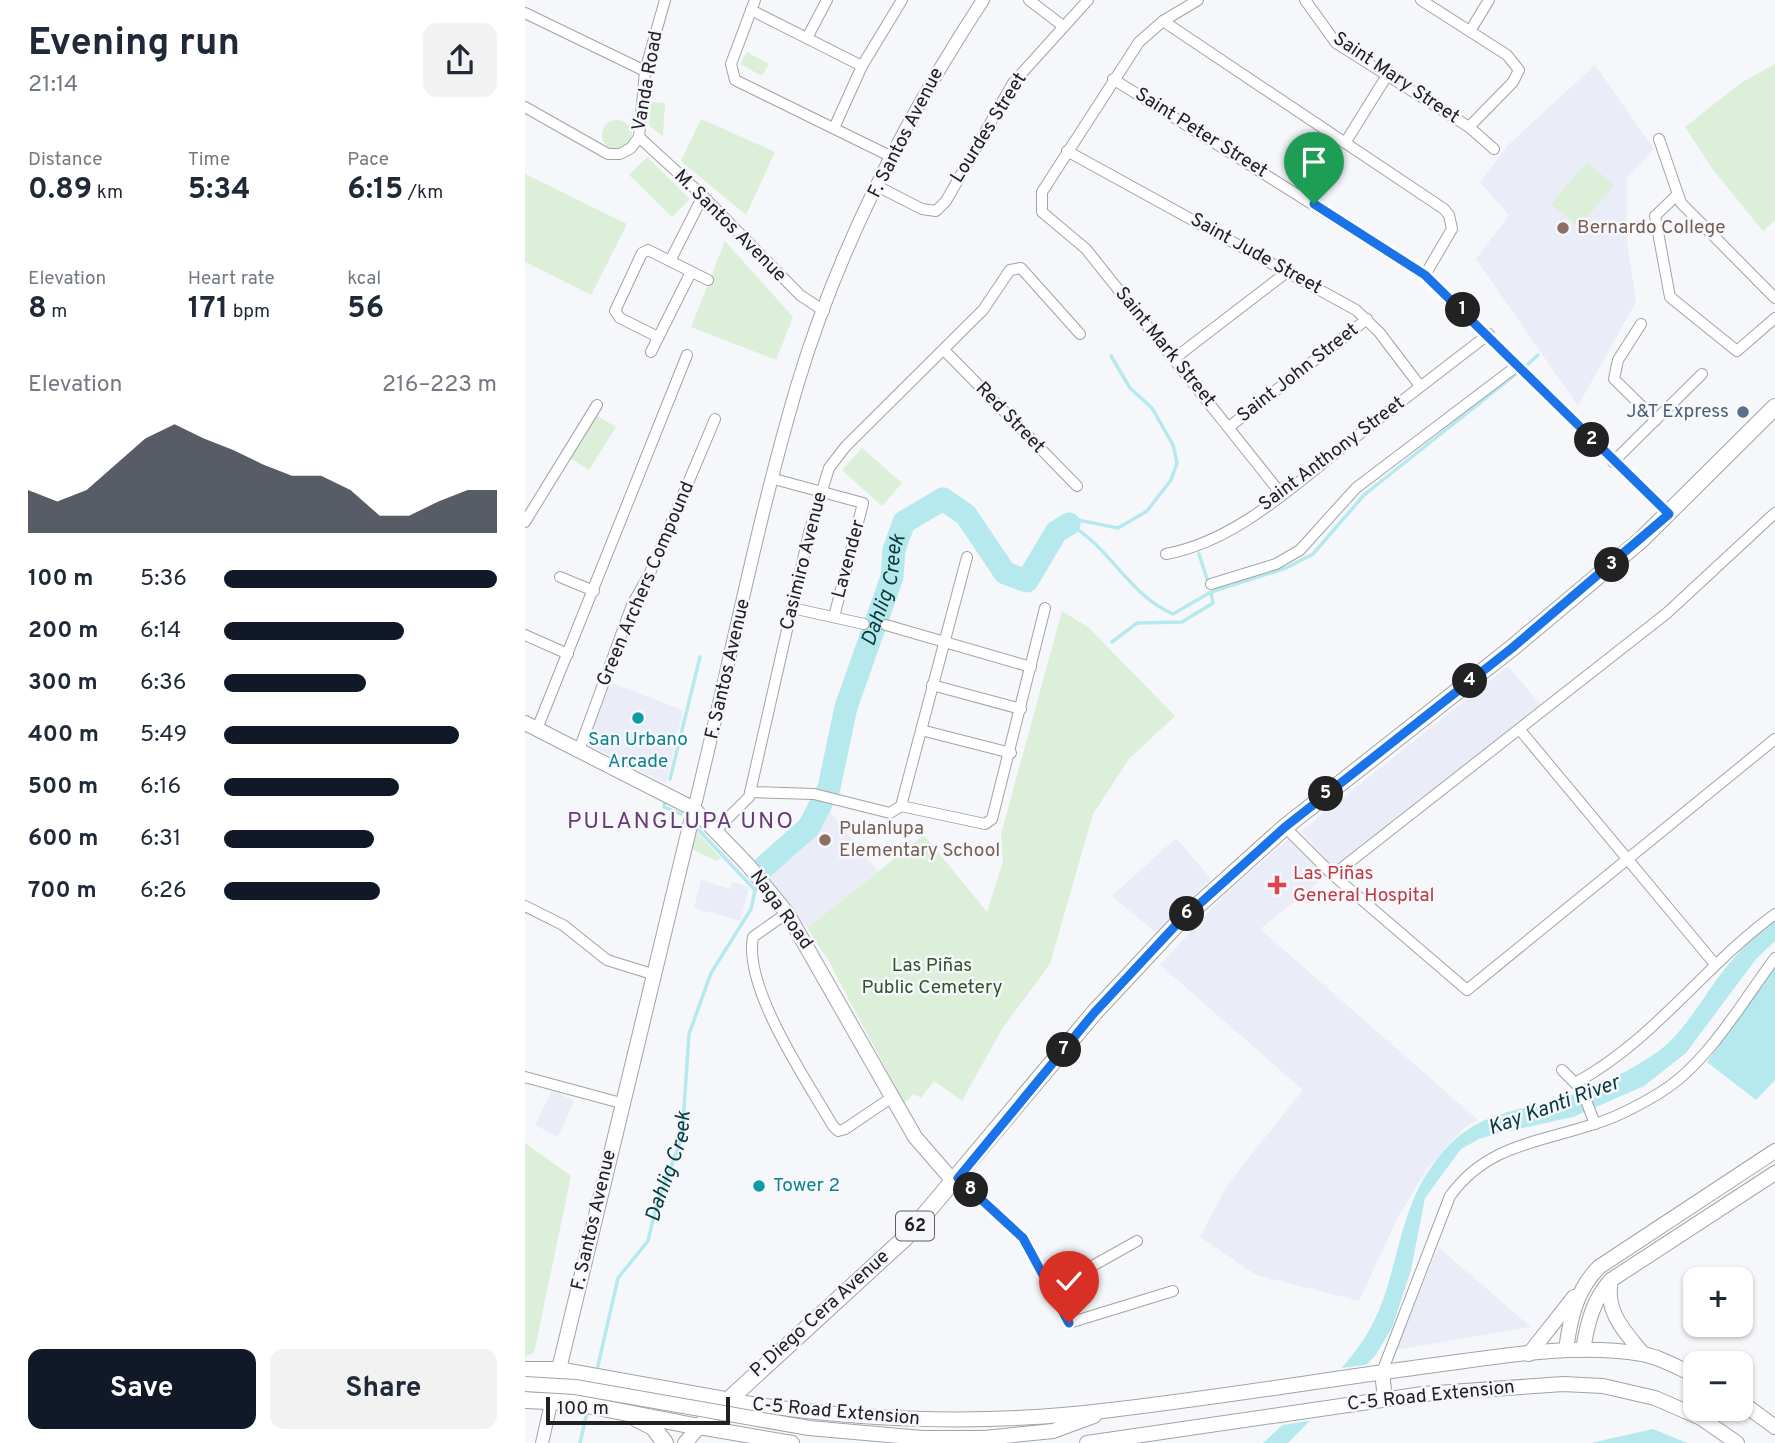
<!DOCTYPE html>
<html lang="en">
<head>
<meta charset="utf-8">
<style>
	:root { --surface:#fff; --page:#f2f2f3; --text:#1f2937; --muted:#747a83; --accent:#111827 }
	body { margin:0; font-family:Overpass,sans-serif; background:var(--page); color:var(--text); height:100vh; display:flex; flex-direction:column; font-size:26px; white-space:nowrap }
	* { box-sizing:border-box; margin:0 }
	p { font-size:23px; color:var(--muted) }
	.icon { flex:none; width:38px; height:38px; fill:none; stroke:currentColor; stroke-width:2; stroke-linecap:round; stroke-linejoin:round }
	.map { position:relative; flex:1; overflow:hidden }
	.side { display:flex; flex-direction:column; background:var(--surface); width:525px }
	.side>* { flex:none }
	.tools { position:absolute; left:1158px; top:1267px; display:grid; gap:14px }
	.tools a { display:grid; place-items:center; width:70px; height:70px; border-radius:14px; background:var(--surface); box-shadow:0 2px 5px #0004; font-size:35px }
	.scale { position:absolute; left:21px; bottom:18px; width:184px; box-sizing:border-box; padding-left:7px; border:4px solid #212122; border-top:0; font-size:19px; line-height:24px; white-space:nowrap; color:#212122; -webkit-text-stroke:5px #f6f7fb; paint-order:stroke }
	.pin { position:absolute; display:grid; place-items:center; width:60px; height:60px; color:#fff; margin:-72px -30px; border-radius:50% 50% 50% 0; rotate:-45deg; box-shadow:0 0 7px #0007 }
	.pin .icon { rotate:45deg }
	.km { position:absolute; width:35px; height:35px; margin:-18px; border-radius:50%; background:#222; color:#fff; font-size:19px; line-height:35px; text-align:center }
	.round { display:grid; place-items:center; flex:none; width:74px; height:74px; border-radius:14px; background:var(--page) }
	.head { display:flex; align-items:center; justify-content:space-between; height:119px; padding:0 28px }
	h1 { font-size:38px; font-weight:700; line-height:52px }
	.metrics { display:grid; grid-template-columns:repeat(3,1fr); gap:10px; height:119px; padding:7px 28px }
	.metrics div { display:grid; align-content:center }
	.metrics b { font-size:30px; font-weight:700 }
	.metrics small { font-size:19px; font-weight:400 }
	.metrics p { font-size:19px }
	.chart { height:196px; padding:14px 28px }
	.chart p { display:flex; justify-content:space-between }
	.chart svg { width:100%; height:126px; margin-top:7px; fill:var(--accent); opacity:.7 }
	.cta { display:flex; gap:14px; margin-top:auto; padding:14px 28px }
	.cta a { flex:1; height:80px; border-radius:14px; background:var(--accent); color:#fff; font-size:28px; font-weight:700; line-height:80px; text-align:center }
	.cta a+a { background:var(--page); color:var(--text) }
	ul { padding:0 28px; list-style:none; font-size:23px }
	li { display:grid; grid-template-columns:112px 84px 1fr; align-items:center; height:52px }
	li i { height:18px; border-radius:9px; background:var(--accent) }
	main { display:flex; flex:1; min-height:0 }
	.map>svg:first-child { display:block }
	.built { fill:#eaedf8 }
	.green { fill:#dcefd8 }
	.water { fill:#b6e9ed }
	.pier { fill:#f6f7fb }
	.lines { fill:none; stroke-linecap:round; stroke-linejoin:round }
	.stream { stroke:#b6e9ed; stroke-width:3.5 }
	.river { stroke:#b6e9ed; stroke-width:23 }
	.minor-casing { stroke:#a1a3a6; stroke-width:12 }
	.tertiary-casing { stroke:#a1a3a6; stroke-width:14 }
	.secondary-casing { stroke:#a1a3a6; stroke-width:16 }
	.primary-casing { stroke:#a1a3a6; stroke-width:18 }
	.minor { stroke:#fff; stroke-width:10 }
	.tertiary { stroke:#fff; stroke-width:12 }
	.secondary { stroke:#fff; stroke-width:14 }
	.primary { stroke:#fff; stroke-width:16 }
	.secondary-bridge-casing { stroke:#a1a3a6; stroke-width:16; stroke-linecap:butt }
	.secondary-bridge { stroke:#fff; stroke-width:14 }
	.route-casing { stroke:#fff; stroke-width:14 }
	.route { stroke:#1a73e8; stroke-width:9 }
	.education-dot { fill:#8d6e63; stroke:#f6f7fb; stroke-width:2.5 }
	.service-dot { fill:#5c6f8a; stroke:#f6f7fb; stroke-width:2.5 }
	.culture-dot { fill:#0f9aa8; stroke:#f6f7fb; stroke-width:2.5 }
	.health-dot { fill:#e0444e; stroke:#f6f7fb; stroke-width:2.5 }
	.labels { text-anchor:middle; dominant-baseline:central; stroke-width:5; stroke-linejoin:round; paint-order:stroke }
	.shield { fill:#f6f7fb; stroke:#616163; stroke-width:2 }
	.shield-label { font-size:18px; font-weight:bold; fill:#212122 }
	.street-label { font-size:19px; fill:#212122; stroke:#f6f7fb }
	.education-label { font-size:19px; fill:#785e54; stroke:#f6f7fb; text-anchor:start }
	.service-label { font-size:19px; fill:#4e5e75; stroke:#f6f7fb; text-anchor:end }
	.culture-label { font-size:19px; fill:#0d838f; stroke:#f6f7fb }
	.health-label { font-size:19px; fill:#be3a42; stroke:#f6f7fb; text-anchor:start }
	.park-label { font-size:19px; fill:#305427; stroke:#f6f7fb }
	.water-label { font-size:21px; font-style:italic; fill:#093a3d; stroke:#f6f7fb }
	.quarter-label { font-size:23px; letter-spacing:2px; fill:#663c73; stroke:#f6f7fb }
</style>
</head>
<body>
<main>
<section class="side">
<div class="head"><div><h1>Evening run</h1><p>21:14</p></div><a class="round"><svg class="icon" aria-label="share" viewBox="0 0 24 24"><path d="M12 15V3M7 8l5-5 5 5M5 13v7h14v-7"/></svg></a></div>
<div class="metrics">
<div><p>Distance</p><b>0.89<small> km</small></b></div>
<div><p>Time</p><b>5:34</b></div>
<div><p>Pace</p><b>6:15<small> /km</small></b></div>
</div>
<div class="metrics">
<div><p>Elevation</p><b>8<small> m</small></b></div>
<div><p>Heart rate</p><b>171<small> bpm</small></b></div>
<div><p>kcal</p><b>56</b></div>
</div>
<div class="chart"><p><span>Elevation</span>216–223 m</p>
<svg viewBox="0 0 160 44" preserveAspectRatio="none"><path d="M0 44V29L10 33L20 29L30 20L40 11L50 6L60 11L70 15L80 20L90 24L100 24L110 29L120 38L130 38L140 33L150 29L160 29V44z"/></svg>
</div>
<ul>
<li><b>100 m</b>5:36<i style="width:100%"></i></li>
<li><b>200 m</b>6:14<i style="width:66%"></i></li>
<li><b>300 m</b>6:36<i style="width:52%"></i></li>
<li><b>400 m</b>5:49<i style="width:86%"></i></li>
<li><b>500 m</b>6:16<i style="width:64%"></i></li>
<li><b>600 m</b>6:31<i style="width:55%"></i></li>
<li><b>700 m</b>6:26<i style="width:57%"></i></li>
</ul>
<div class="cta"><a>Save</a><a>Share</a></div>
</section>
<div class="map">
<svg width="1250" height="1443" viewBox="0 0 1250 1443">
	<rect width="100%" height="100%" fill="#f6f7fb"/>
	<g class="built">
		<path d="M 1070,65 L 1129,149 L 1102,178 L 1102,241 L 1111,302 L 1053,406 L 951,259 L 984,215 L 955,182 L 983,145 Z"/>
		<path d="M 983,666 L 1016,705 L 811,870 L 776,831 Z"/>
		<path d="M 84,682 L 158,710 L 141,783 L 59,743 Z"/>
		<path d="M 304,810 L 353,871 L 282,928 L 239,871 Z"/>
		<path d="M 766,837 L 803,875 L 735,929 L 953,1120 L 938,1129 L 903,1168 L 874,1215 L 834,1301 L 731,1275 L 675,1237 L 703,1184 L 778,1090 L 635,965 L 701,893 Z"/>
		<path d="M 651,838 L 686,879 L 631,933 L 587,896 Z"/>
		<path d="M 176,880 L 205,889 L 207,882 L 224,887 L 215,921 L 169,908 Z"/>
		<path d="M 27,1090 L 49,1101 L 33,1137 L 10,1125 Z"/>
		<path d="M 913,1247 L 1006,1327 L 871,1350 Z"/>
	</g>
	<g class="green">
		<path d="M 222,52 L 244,64 L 237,76 L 215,64 Z"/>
		<path d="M 1250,64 L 1250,220 L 1238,231 L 1189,171 L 1160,127 L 1217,82 Z"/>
		<path d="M 125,102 L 140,103 L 138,136 L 124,126 Z"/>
		<path d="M 176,119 L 250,152 L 221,215 L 156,161 Z"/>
		<circle cx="92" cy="135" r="15"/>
		<path d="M 122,157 L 165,199 L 147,217 L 104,175 Z"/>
		<path d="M 1062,162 L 1089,185 L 1054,227 L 1026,204 Z"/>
		<path d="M 0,174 L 102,224 L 66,295 L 0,262 Z"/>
		<path d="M 200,241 L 268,317 L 251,360 L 166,327 Z"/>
		<path d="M 69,414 L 91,427 L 64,470 L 43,457 Z"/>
		<path d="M 337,448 L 377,483 L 357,506 L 317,470 Z"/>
		<path d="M 537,611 L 563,627 L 650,716 L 604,759 L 568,814 L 525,964 L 477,1029 L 437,1101 L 409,1081 L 396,1098 L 389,1094 L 379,1103 L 303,960 L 282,928 L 399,835 L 462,912 L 478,861 L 476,834 Z"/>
		<path d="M 169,829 L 196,858 L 192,861 L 164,848 Z"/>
		<path d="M 0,1143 L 46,1176 L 9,1353 L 0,1356 Z"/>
	</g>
	<g class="water">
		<path d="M 1250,919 L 1250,941 L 1231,959 L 1161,1053 L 1119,1086 L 1048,1117 L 979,1132 L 954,1139 L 936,1149 L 900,1198 L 886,1270 L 867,1328 L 850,1356 L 763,1443 L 738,1443 C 773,1410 824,1369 846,1327 C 873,1277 872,1216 905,1169 C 948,1106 987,1116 1050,1094 C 1079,1084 1110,1068 1135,1050 C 1155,1035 1171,1009 1185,989 C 1202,964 1226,937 1250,919 Z"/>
		<path d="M 1250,967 L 1250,1080 L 1231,1100 L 1182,1062 Z"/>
		<path d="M 1128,1429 L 1162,1443 L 1066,1443 Z"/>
	</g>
	<path class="pier" d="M 847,1364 L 812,1397 L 795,1419 L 752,1426 L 809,1369 Z"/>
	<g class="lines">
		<g class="stream">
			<path d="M 1001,366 L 1013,355"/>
			<path d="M 544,524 C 585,547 605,596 648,614 L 686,592 L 761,568 L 788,554 L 839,495 L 991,374"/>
			<path d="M 544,524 L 553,520 L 593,528 L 622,511 L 646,480 L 652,463 L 648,445 L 627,408 L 605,388 L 586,356"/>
			<path d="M 674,554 L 683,582"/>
			<path d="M 587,642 L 612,623 L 657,622 L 688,603 L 686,593"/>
			<path d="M 145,779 L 175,657"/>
			<path d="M 140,801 L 139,807 L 156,814"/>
			<path d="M 170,826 L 230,890"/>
			<path id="s1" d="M 72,1370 L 93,1278 L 123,1241 L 131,1207 L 157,1137 L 164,1034 L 186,973 L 226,909 L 231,886"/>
			<path d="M 55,1443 L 63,1408"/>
		</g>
		<path class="river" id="s2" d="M 239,867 L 284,827 L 304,788 L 321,707 L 367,577 L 369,550 L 379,522 L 418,499 L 441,515 L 480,573 L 502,581 L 531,532 L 544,524"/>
		<defs>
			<g id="minor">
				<path d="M 230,0 L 206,64 L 210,80 L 365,156"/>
				<path d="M 504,0 L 538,26"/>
				<path d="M 673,0 L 638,21 L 614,42 L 517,192 L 517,212 L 561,249 L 757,495"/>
				<path d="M 780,0 L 811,43 L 944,127 L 969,149"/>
				<path d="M 896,0 L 982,55 L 994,70 L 988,82 L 944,127"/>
				<path d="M 226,10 L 337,66"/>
				<path d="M 0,13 L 120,71"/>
				<path d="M 638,21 L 919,209 L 924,215 L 927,229 L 900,275"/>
				<path d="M 945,31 L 964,0"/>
				<path d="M 282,38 L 302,0"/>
				<path d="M 588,79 L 900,275 L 1144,514"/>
				<path d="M 0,107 L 83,154 L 95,154 L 106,148 L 114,137 L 120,71 L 140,0"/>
				<path d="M 309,128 L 337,66 L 377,0"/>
				<path d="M 114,137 L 178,196 L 275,295 L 299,311"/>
				<path d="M 1134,139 L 1156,203 L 1250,298"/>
				<path d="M 820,143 L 863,74"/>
				<path d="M 542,151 L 831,310 L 854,332 L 895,386"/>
				<path d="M 352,186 L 397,209 L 411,211 L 421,201 L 488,83 L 563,0"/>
				<path d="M 1152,195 L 1130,216 L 1145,297 L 1212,351 L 1250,318"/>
				<path d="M 145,261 L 178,196"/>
				<path d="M 1116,324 L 1093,360 L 1089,379 L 1131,420"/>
				<path d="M 133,337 L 95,318 L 90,311 L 117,253 L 123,250 L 183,280"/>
				<path d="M 419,350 L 552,486"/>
				<path d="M 126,352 L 166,272"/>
				<path d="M 650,358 L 762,272"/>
				<path d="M 704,427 L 842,319"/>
				<path d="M 1088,462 L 1177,374"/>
				<path d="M 249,479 L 338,503 L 309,617"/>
				<path d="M 0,522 L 72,405"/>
				<path d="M 641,554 C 711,541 768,486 823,443 C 870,406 917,370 964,334"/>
				<path d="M 35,577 L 69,591"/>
				<path d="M 686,584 L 751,564 L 775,550 L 831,488 L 993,365"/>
				<path d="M 267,608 L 339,624"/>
				<path d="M 361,625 L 506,667"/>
				<path d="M 0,635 L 43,654"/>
				<path d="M 407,685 L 496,709"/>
				<path d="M 12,729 L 162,355"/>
				<path d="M 396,730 L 486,753"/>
				<path d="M 995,730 L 1189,963"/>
				<path d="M 54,750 L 107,605 L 125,573 L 190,419"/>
				<path d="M 225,792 L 289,794 L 365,813 L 376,806 L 442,557"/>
				<path d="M 376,806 L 460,824 L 467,819 L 520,608"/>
				<path d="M 760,827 L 808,875 L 942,990 L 1250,739"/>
				<path d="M 191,830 L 224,797 L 284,533 L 304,468 L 321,446 L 458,310 L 485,270 L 496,268 L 555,334"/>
				<path d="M 808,875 L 1142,613 L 1250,513"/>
				<path d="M 0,906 L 38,925 L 82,960 L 127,974"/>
				<path d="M 262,913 L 228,937 C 218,988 282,1081 308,1126 L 313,1131 L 320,1129 L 366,1098"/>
				<path d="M 1037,1070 L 1057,1090 L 1070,1124"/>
				<path d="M 0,1077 L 96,1103"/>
				<path d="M 1052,1082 C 1129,1040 1180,965 1250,914"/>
				<path d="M 433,1178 L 498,1238 L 544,1323 L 648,1291"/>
				<path d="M 526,1289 L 612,1241"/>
				<path d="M 857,1372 L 925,1196 C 962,1145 1012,1143 1069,1124 C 1093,1117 1115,1105 1136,1092 C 1182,1064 1218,1001 1250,958"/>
			</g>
			<g id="tertiary">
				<path d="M 169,809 C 204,668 231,525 272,386 C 313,249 380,119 458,0"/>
				<path d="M 17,1443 L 27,1399"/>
			</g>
			<g id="secondary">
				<path d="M 0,723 L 169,809 L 223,865 L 262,913 L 390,1137 L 429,1182"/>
				<path d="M 1086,1280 C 1079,1311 1100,1332 1118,1354"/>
				<path d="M 1041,1350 C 1045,1319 1051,1290 1074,1267 L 1250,1151"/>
				<path d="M 1058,1350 C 1062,1325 1068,1299 1086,1280 L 1250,1173"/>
				<path d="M 1004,1354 L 1049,1297"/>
				<path d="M 857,1372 L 860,1399"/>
				<path d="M 27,1398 L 169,809"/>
				<path d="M 201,1400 C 329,1421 457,1426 586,1410 C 689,1398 792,1381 895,1367 C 967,1358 1044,1342 1117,1354 C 1135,1357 1154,1368 1171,1376"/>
				<path d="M 1216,1402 L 1250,1427"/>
				<path d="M 397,1438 L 460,1438 L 528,1431 L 569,1416"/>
				<path d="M 160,1443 L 174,1427 L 267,1443"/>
				<path d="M 562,1443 L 898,1394 L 1038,1384 L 1078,1386 L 1130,1398 L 1176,1418 L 1212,1443"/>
			</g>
			<g id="primary">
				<path d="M 0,1370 L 34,1370 L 201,1400"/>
				<path d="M 0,1400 L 47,1402 L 174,1427 L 380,1238 L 569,1013 L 651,925 L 760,827 L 987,648 L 1116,540 L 1250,407"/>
				<path d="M 112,1419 L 128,1427 L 140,1443"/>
			</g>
		</defs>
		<use href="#minor" class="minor-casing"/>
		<use href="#tertiary" class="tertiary-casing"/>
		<use href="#secondary" class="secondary-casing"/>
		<use href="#primary" class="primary-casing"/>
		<use href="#minor" class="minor"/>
		<use href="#tertiary" class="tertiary"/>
		<use href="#secondary" class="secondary"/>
		<use href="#primary" class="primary"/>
		<defs>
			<path id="secondary-bridge" d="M 0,1384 L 50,1387 L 284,1428 L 397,1438"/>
		</defs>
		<use href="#secondary-bridge" class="secondary-bridge-casing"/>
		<use href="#secondary-bridge" class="secondary-bridge"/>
	</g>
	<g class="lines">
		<defs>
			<path id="route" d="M 544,1323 L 498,1238 L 433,1178 L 569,1013 L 651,925 L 760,827 L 987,648 L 1144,514 L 900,275 L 789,204"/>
		</defs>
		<use href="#route" class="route-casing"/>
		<use href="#route" class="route"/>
	</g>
	<g class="education-dot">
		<circle cx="1038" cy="228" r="7"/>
		<circle cx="300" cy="840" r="7"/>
	</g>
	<circle class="service-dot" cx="1218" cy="412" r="7"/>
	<g class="culture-dot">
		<circle cx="113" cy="718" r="7"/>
		<circle cx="234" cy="1186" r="7"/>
	</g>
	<path class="health-dot" d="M748.5 874.5h7v7h7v7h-7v7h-7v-7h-7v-7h7z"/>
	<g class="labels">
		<rect class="shield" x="371" y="1211.5" width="38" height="29" rx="5"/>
		<g class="shield-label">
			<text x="390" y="1226">62</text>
		</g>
		<g class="street-label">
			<text transform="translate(871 78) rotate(34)">Saint Mary Street</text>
			<text transform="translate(123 81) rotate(-80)">Vanda Road</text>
			<text transform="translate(464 128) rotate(-58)">Lourdes Street</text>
			<text transform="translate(381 133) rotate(-63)">F. Santos Avenue</text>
			<text transform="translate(676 133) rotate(32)">Saint Peter Street</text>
			<text transform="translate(205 226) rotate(45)">M. Santos Avenue</text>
			<text transform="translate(731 254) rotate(29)">Saint Jude Street</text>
			<text transform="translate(640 347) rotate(51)">Saint Mark Street</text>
			<text transform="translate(773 373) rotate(-38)">Saint John Street</text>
			<text transform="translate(485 418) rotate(46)">Red Street</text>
			<text transform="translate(807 454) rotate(-37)">Saint Anthony Street</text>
			<text transform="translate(324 559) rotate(-75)">Lavender</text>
			<text transform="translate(279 561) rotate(-76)">Casimiro Avenue</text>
			<text transform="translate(121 584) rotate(-67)">Green Archers Compound</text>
			<text transform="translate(203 669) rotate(-77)">F. Santos Avenue</text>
			<text transform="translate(256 910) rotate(54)">Naga Road</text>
			<text transform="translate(69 1220) rotate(-77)">F. Santos Avenue</text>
			<text transform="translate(295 1314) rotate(-42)">P. Diego Cera Avenue</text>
			<text transform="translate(906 1396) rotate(-6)">C-5 Road Extension</text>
			<text transform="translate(311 1412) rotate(5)">C-5 Road Extension</text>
		</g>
		<g class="education-label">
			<text x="1052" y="228">Bernardo College</text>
			<text x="314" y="829">Pulanlupa<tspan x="314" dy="22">Elementary School</tspan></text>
		</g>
		<g class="service-label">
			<text x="1204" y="412">J&amp;T Express</text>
		</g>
		<g class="culture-label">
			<text x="113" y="740">San Urbano<tspan x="113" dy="22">Arcade</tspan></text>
			<text x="248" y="1186" text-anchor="start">Tower 2</text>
		</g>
		<g class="health-label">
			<text x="768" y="874">Las Piñas<tspan x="768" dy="22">General Hospital</tspan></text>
		</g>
		<g class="park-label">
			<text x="407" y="966">Las Piñas<tspan x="407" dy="22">Public Cemetery</tspan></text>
		</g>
		<g class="water-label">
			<text stroke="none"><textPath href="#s2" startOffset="310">Dahlig Creek</textPath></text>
			<text transform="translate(1029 1106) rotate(-20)">Kay Kanti River</text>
			<text stroke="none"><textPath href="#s1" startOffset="220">Dahlig Creek</textPath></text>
		</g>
		<g class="quarter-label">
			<text x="156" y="822">PULANGLUPA UNO</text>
		</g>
	</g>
</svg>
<div class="tools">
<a>+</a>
<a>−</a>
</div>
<div class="scale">100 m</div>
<div class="pin" style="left:789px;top:204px;background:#1e9e55"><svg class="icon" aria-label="arrive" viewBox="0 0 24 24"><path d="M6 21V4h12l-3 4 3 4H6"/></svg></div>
<div class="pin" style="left:544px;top:1323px;background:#d93025"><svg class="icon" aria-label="check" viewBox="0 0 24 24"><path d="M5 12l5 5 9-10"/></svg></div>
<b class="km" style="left:938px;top:310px">1</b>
<b class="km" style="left:1067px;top:440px">2</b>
<b class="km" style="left:1087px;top:565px">3</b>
<b class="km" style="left:945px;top:681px">4</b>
<b class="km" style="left:801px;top:794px">5</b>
<b class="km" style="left:662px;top:914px">6</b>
<b class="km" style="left:539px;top:1050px">7</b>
<b class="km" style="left:446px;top:1190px">8</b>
</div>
</main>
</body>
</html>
